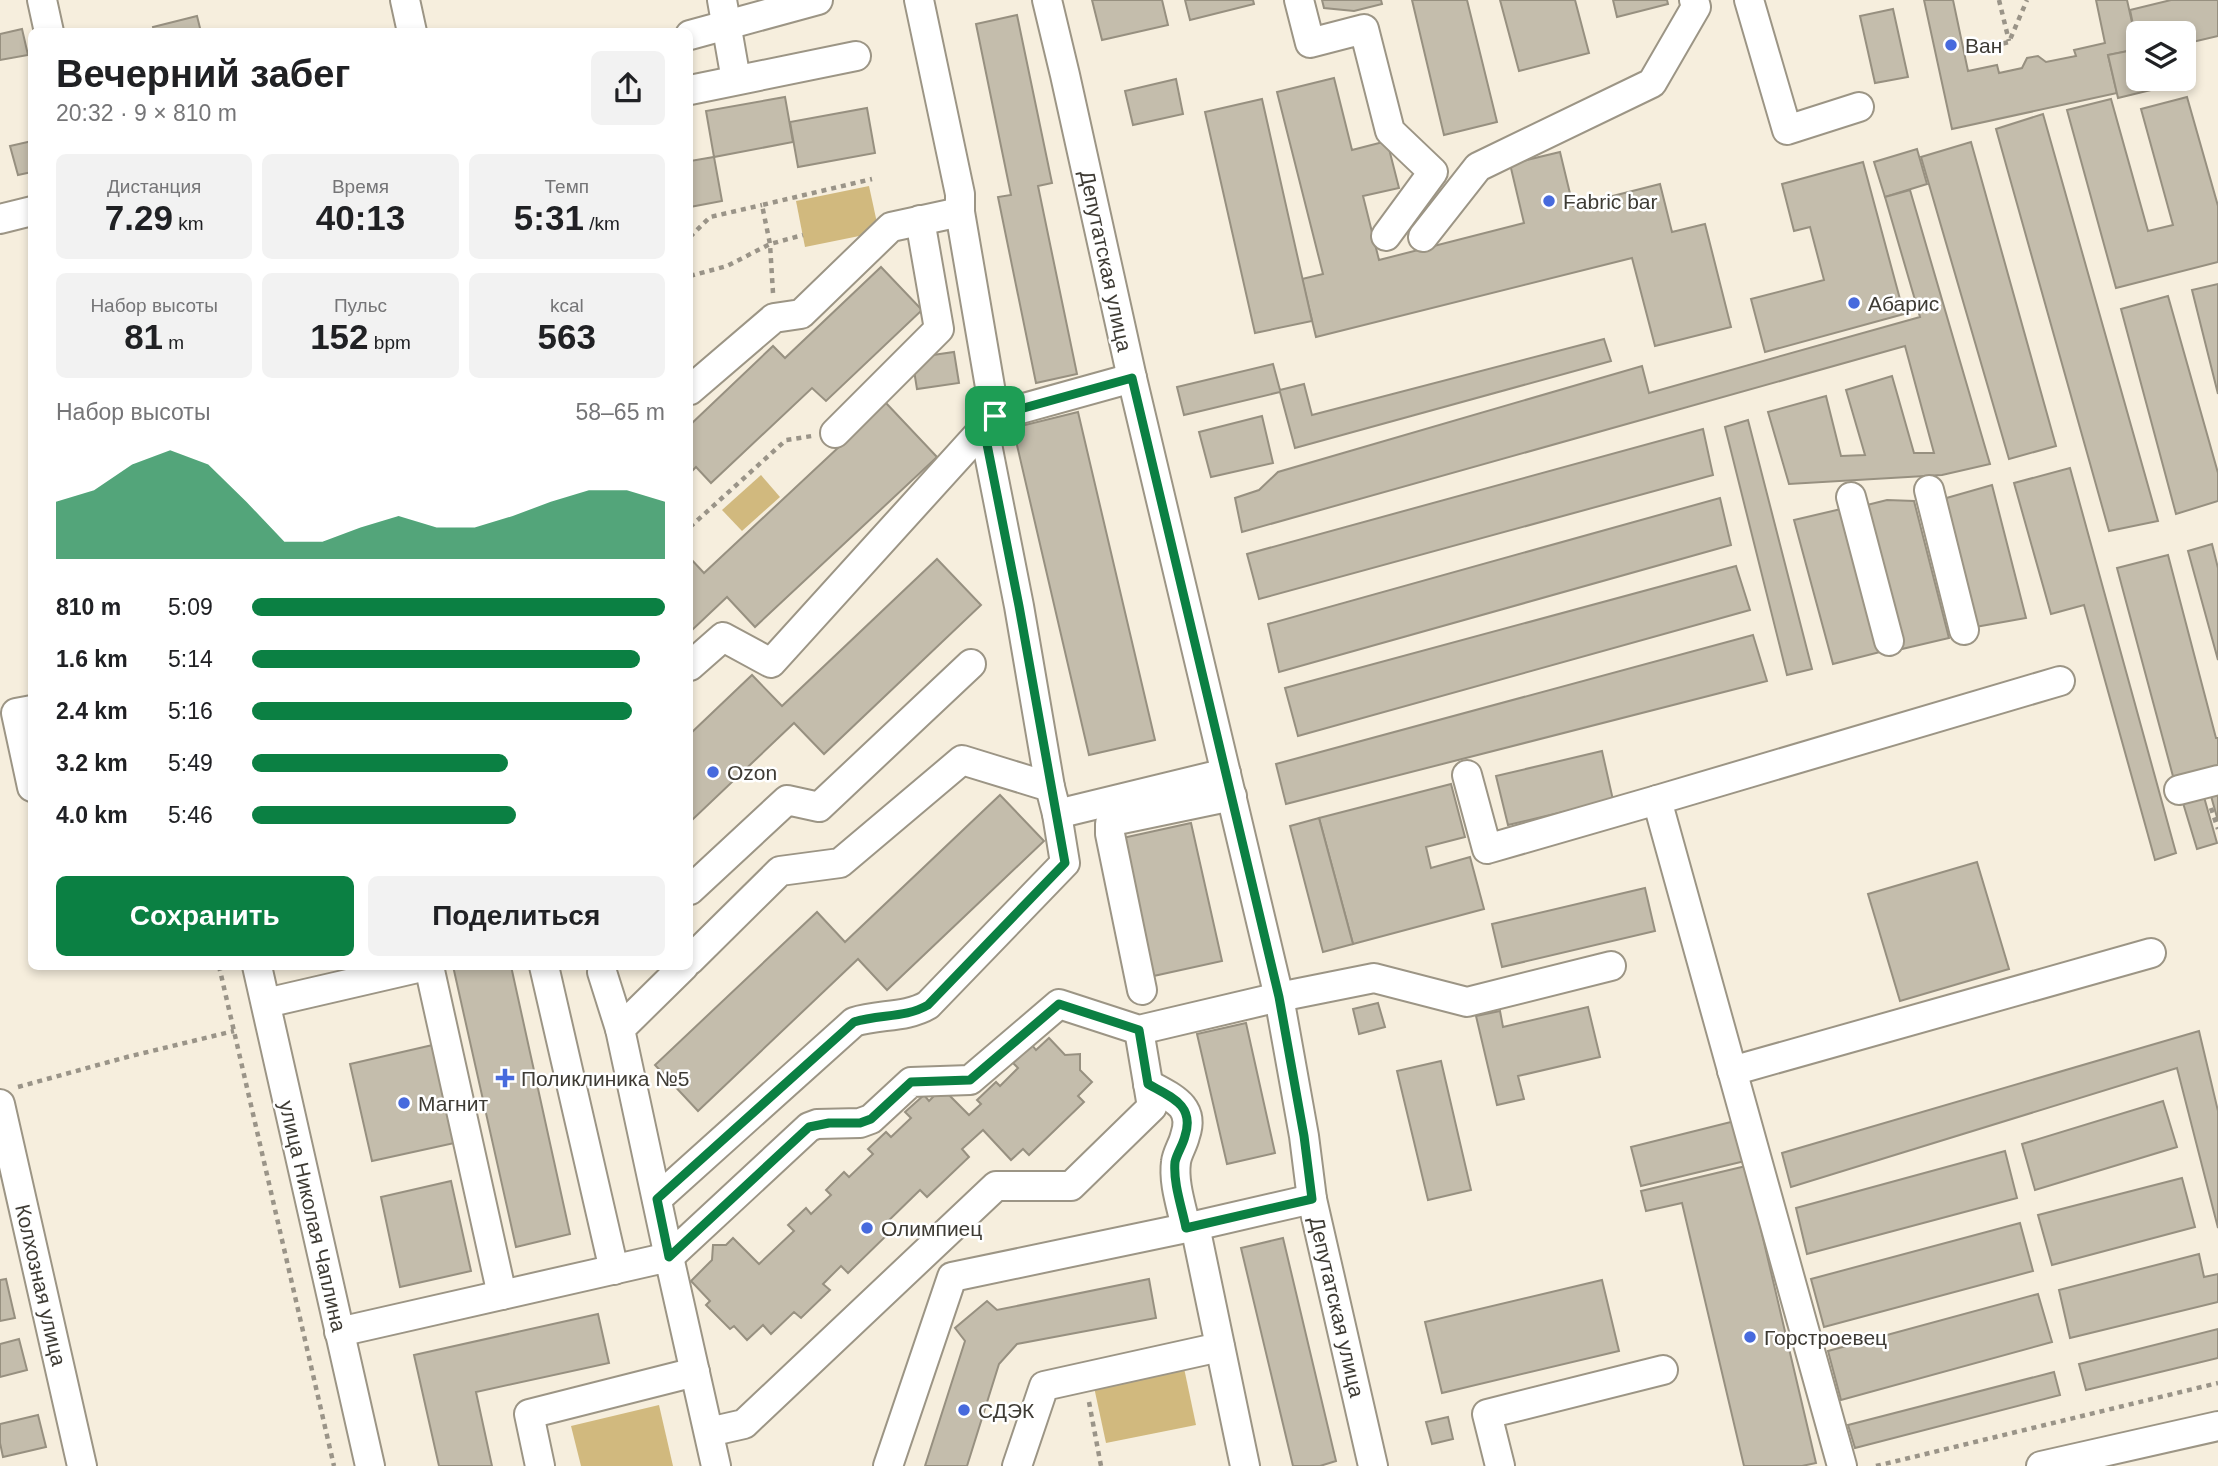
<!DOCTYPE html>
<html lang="ru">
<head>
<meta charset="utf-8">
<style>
	:root { --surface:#fff; --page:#f2f2f2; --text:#202124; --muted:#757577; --accent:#0b8043 }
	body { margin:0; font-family:Helvetica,sans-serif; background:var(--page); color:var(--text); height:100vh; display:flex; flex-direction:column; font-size:26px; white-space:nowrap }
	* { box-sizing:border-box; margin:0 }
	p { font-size:23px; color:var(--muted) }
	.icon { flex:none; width:38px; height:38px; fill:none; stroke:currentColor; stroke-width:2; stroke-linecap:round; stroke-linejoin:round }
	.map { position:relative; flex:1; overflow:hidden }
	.side { position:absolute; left:28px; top:28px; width:665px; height:942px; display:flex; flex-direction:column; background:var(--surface); border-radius:10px; box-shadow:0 4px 10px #0003 }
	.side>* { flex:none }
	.buttons { position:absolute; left:2126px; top:21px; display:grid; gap:14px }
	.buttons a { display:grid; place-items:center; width:70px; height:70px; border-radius:10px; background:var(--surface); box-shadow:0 4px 10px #0003; font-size:35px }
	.pin { position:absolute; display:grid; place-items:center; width:60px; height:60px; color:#fff; margin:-30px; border-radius:14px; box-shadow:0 4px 10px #0006 }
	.round { display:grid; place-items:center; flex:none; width:74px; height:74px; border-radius:10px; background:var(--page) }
	.headline { display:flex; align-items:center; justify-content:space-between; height:119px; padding:0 28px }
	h1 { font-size:38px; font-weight:700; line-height:52px }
	.stats { display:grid; grid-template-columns:repeat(3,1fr); gap:10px; height:119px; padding:7px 28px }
	.stats div { display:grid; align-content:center; border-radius:10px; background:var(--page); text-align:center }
	.stats b { font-size:35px; font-weight:700 }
	.stats small { font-size:19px; font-weight:400 }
	.stats p { font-size:19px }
	.chart { height:196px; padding:14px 28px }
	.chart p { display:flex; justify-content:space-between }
	.chart svg { width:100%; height:126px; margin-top:7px; fill:var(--accent); opacity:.7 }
	.button { display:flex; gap:14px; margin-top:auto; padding:14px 28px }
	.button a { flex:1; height:80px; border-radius:10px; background:var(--accent); color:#fff; font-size:28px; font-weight:700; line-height:80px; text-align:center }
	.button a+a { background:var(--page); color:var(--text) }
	ul { padding:0 28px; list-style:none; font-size:23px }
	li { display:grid; grid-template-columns:112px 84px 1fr; align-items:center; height:52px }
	li i { height:18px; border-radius:9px; background:var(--accent) }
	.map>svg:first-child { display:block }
	.green { fill:#d1b97e }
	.building { fill:#c4bdac; stroke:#979080; stroke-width:2 }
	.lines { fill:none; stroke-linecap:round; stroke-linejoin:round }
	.minor-casing { stroke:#9c9585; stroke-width:32 }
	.path { stroke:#9a9488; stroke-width:4.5; stroke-dasharray:5 5; stroke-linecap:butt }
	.minor { stroke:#fff; stroke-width:28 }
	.route-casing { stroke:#fff; stroke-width:14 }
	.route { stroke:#0b8043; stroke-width:9 }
	.poi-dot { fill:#476add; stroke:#fff; stroke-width:2.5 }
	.labels { text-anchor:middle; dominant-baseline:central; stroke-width:5; stroke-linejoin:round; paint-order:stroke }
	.poi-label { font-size:21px; fill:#3e3b34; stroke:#fff; text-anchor:start }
	.street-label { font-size:21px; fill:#3e3b34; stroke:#fff }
</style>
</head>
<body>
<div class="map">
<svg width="2218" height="1466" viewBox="0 0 2218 1466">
	<rect width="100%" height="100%" fill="#f6eedd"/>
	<g class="green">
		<path d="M 869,186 L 879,232 L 805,247 L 796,201 Z"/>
		<path d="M 761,475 L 780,497 L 742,531 L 722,510 Z"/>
		<path d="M 1184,1368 L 1196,1425 L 1106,1443 L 1094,1387 Z"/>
		<path d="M 659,1405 L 673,1466 L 581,1466 L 571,1426 Z"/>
	</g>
	<g class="building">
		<path d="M 1092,0 L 1162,0 L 1168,25 L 1102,40 Z"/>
		<path d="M 1185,0 L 1253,0 L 1254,4 L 1190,20 Z"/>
		<path d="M 1322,0 L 1381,0 L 1382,4 L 1354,11 L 1324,8 Z"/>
		<path d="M 1412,0 L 1467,0 L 1497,122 L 1444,135 Z"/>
		<path d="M 1500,0 L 1575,0 L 1589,53 L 1519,71 Z"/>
		<path d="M 1613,0 L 1667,0 L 1668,4 L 1617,17 Z"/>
		<path d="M 1924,0 L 1953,0 L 1968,71 L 1997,65 L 1999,73 L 2022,68 L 2027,58 L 2038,56 L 2046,62 L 2076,56 L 2074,50 L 2105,43 L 2096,0 L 2127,0 L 2138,49 L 2108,55 L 2117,93 L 1952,129 Z"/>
		<path d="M 2171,0 L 2218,0 L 2218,36 L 2184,44 L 2184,33 L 2138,33 L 2138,79 L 2184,79 L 2184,48 L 2192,80 L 2118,98 L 2108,55 L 2138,49 L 2130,10 Z"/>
		<path d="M 1893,9 L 1908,77 L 1875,83 L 1860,16 Z"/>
		<path d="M 1017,15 L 1052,183 L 1038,186 L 1077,374 L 1036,383 L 998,197 L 1011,195 L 976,24 Z"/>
		<path d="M 197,16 L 201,32 L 154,32 L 153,27 Z"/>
		<path d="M 22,29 L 28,55 L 0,60 L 0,34 Z"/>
		<path d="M 1334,78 L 1352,150 L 1387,141 L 1399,188 L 1363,196 L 1379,260 L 1524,223 L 1510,164 L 1560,152 L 1573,206 L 1660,184 L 1672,232 L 1705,224 L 1731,327 L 1655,346 L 1632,258 L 1316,337 L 1302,279 L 1323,274 L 1277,92 Z"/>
		<path d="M 1176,79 L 1183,114 L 1133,125 L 1125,91 Z"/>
		<path d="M 785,97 L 793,142 L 714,157 L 706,111 Z"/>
		<path d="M 2187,97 L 2218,206 L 2218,262 L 2116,288 L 2067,110 L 2111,99 L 2148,231 L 2173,225 L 2141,109 Z"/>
		<path d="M 1262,99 L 1312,321 L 1255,333 L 1205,112 Z"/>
		<path d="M 867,108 L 875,153 L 798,167 L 790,122 Z"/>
		<path d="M 2043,114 L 2158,521 L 2109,531 L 1996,129 Z"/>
		<path d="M 32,141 L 32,172 L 18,175 L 10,146 Z"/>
		<path d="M 1971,142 L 2056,446 L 2009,459 L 1921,157 Z"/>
		<path d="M 1917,149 L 1927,184 L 1885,197 L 1874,162 Z"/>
		<path d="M 714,157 L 722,201 L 690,207 L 690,161 Z"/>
		<path d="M 1863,162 L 1904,314 L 1765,352 L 1751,299 L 1824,280 L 1810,227 L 1794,231 L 1782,184 Z"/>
		<path d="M 1910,190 L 1990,464 L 1942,475 L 1789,484 L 1768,412 L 1826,396 L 1841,456 L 1865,455 L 1846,390 L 1892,376 L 1914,453 L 1934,453 L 1905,346 L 1242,532 L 1235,498 L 1259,490 L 1278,472 L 1642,366 L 1649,393 L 1920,317 L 1885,197 Z"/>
		<path d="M 881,267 L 922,310 L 826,401 L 812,388 L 711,483 L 696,467 L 690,473 L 690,425 L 773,346 L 785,358 Z"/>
		<path d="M 2218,284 L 2218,394 L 2192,290 Z"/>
		<path d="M 2168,296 L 2218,473 L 2218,501 L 2176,514 L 2121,309 Z"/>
		<path d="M 1604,339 L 1611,361 L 1295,448 L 1280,392 L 1184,415 L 1177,387 L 1273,364 L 1280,390 L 1304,384 L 1312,415 Z"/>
		<path d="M 954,352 L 959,383 L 917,389 L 912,358 Z"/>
		<path d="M 886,403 L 937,457 L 755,627 L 727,597 L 690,632 L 690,558 L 704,573 Z"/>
		<path d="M 1078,412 L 1155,740 L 1089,755 L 1013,428 Z"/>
		<path d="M 1262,416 L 1273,463 L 1211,477 L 1199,432 Z"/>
		<path d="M 1748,420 L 1812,669 L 1787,675 L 1725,427 Z"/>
		<path d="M 1703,429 L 1713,475 L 1259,599 L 1247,554 Z"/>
		<path d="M 2070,468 L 2176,853 L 2155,860 L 2084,605 L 2051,614 L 2014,483 Z"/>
		<path d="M 1992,485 L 2026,618 L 1975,627 L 1943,499 Z"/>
		<path d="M 1720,498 L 1731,545 L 1279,672 L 1268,624 Z"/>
		<path d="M 1887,500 L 1914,501 L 1949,638 L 1902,649 L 1863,506 Z"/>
		<path d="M 1841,509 L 1880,652 L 1833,664 L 1794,520 Z"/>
		<path d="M 2212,544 L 2218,568 L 2218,660 L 2188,551 Z"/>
		<path d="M 2168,555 L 2216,738 L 2218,738 L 2218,768 L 2174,780 L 2117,568 Z"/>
		<path d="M 937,559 L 981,605 L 824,754 L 794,723 L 690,822 L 690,734 L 752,675 L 782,706 Z"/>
		<path d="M 1736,566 L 1750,610 L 1298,736 L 1285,688 Z"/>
		<path d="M 1753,635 L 1767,681 L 1286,804 L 1276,764 Z"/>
		<path d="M 1602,751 L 1613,800 L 1508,825 L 1496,776 Z"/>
		<path d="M 1451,784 L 1465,837 L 1426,847 L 1431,868 L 1470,857 L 1484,909 L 1353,944 L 1319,818 Z"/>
		<path d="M 2218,794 L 2218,821 L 2211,796 Z"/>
		<path d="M 1000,795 L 1044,841 L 887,990 L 858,959 L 698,1111 L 655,1065 L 817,912 L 845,942 Z"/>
		<path d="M 2204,797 L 2217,843 L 2197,849 L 2183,803 Z"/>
		<path d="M 1319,818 L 1353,944 L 1323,952 L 1290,826 Z"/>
		<path d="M 1191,823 L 1222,961 L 1149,977 L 1118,839 Z"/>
		<path d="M 1977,862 L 2009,969 L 1900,1001 L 1868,894 Z"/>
		<path d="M 1645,888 L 1655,931 L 1502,967 L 1492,924 Z"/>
		<path d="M 453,966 L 511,966 L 570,1234 L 516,1247 Z"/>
		<path d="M 1378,1003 L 1385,1027 L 1359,1034 L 1353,1009 Z"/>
		<path d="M 1588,1007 L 1600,1057 L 1518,1076 L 1524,1099 L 1497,1105 L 1476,1016 L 1500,1011 L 1503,1027 Z"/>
		<path d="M 1246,1023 L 1275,1153 L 1227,1164 L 1197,1034 Z"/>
		<path d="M 2199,1031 L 2218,1111 L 2218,1228 L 2177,1068 L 1791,1187 L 1782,1153 Z"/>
		<path d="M 1049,1038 L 1065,1055 L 1080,1054 L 1080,1070 L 1092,1082 L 1078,1096 L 1084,1102 L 1029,1155 L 1023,1149 L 1011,1160 L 983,1130 L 962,1149 L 969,1157 L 927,1197 L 920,1190 L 882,1227 L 888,1234 L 848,1273 L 841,1266 L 823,1284 L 830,1290 L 801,1318 L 794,1312 L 771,1334 L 763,1325 L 747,1340 L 734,1326 L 730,1329 L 706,1305 L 710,1301 L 691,1281 L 712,1260 L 713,1245 L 726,1245 L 733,1238 L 759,1264 L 794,1231 L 788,1225 L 806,1208 L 811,1214 L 831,1195 L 826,1190 L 844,1172 L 849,1177 L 873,1154 L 868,1149 L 886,1132 L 891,1137 L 911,1118 L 905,1112 L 924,1095 L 929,1101 L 942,1088 L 969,1115 L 981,1104 L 977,1100 L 996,1082 L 1000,1086 L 1018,1068 L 1013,1063 L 1032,1045 L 1036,1050 Z"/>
		<path d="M 437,1044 L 459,1142 L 372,1161 L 350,1064 Z"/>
		<path d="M 1441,1061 L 1471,1190 L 1428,1200 L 1397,1071 Z"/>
		<path d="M 2163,1101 L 2177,1147 L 2035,1190 L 2022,1144 Z"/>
		<path d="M 1735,1121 L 1745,1161 L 1641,1186 L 1631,1147 Z"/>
		<path d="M 2005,1151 L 2017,1198 L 1807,1254 L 1796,1208 Z"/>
		<path d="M 1746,1166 L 1816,1463 L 1802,1466 L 1744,1466 L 1682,1203 L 1646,1211 L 1641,1191 Z"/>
		<path d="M 2182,1178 L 2195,1227 L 2052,1265 L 2038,1215 Z"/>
		<path d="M 451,1181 L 471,1271 L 400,1287 L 381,1197 Z"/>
		<path d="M 2020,1223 L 2033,1271 L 1824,1327 L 1811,1279 Z"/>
		<path d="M 1283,1238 L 1336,1461 L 1320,1466 L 1293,1466 L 1241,1248 Z"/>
		<path d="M 2199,1254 L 2204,1277 L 2218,1274 L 2218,1302 L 2070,1338 L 2059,1290 Z"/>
		<path d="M 6,1279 L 15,1318 L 0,1321 L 0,1280 Z"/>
		<path d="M 1149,1279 L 1156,1318 L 1017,1344 L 999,1364 L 967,1466 L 925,1466 L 965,1341 L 955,1328 L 987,1301 L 997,1310 Z"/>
		<path d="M 1602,1280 L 1619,1351 L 1442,1393 L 1425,1322 Z"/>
		<path d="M 2038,1294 L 2052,1342 L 1841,1400 L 1828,1351 Z"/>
		<path d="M 598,1314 L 609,1363 L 476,1392 L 492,1466 L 439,1466 L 414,1355 Z"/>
		<path d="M 2218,1329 L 2218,1358 L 2086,1390 L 2079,1364 Z"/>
		<path d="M 19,1339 L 27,1370 L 0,1377 L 0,1344 Z"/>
		<path d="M 2054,1372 L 2060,1395 L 1855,1448 L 1848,1425 Z"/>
		<path d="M 38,1415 L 46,1447 L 3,1457 L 0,1443 L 0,1424 Z"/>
		<path d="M 1448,1417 L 1453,1439 L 1432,1444 L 1426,1422 Z"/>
	</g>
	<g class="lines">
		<defs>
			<g id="minor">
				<path d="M 42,0 L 49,32"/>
				<path d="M 405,0 L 412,32"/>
				<path d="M 722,0 L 736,80"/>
				<path d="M 919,0 L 960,194 L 960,212 L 995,416"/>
				<path d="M 1047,0 L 1065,75 L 1132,378 L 1279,997 L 1304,1136 L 1312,1199 L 1373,1466"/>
				<path d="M 1299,0 L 1310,43 L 1364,29 L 1390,131 L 1433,172 L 1386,236"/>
				<path d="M 1749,0 L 1787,130 L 1859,107"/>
				<path d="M 690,35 L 818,0"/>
				<path d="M 690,90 L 856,56"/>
				<path d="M 0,219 L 32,211"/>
				<path d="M 1423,237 L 1478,167 L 1652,83 L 1696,7 L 1694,0"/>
				<path d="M 690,390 L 774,318 L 801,314 L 891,227 L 960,212"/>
				<path d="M 984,429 L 1019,606 L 1050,787"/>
				<path d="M 835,433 L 939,329 L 920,220"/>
				<path d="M 1929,490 L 1964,630"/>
				<path d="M 1851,497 L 1889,641"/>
				<path d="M 690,666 L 723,637 L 771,663 L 995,416 L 1132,378"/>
				<path d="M 32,710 L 16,713 L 32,787"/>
				<path d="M 1467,775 L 1487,849 L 1657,800"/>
				<path d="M 2179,790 L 2218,780"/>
				<path d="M 690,890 L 787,800 L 819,807 L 971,664"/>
				<path d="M 690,960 L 780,871 L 840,863 L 962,760 L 1050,787 L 1057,814 L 1226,773"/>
				<path d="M 257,966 L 370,1466"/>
				<path d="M 429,966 L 502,1295"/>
				<path d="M 544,966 L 614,1270"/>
				<path d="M 684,966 L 620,1029 L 669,1257 L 809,1127 L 817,1124 L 860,1123 L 871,1119 L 911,1082 L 970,1080 L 1059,1004 L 1139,1030 L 1279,997 L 1374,978 L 1467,1002 L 1611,966"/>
				<path d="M 602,972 L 620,1029"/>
				<path d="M 1142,990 L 1110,834 L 1110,824 L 1117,820 L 1232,796"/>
				<path d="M 266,1003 L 426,966"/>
				<path d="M 1732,1071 L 2151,953"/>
				<path d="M 1148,1084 C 1170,1097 1196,1105 1185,1136 C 1183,1145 1177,1153 1176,1162 C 1173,1183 1182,1208 1186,1228"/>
				<path d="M 0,1104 L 82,1466"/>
				<path d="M 657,1199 L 854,1022 C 879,1014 906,1018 928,1005 L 1065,863 L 1057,814"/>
				<path d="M 1195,1226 L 1245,1466"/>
				<path d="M 339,1332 L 669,1257 L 716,1466"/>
				<path d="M 709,1432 L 744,1424 L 996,1186 L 1071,1186 L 1152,1107 L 1139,1030"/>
				<path d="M 540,1466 L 529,1414 L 695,1372"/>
				<path d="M 888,1466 L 952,1277 L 1186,1228 L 1312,1199"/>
				<path d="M 1017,1466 L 1044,1386 L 1220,1347"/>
				<path d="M 1500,1466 L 1487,1414 L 1663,1370"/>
				<path d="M 1842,1466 L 1657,800 L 2060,681"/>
				<path d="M 2041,1466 L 2218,1426"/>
			</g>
		</defs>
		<use href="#minor" class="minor-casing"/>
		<g class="path">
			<path d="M 1999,0 L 2009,41"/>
			<path d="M 1974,51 L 2009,42 L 2027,0"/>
			<path d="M 690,237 L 710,217 L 762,205"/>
			<path d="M 690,276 L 727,266 L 770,244 L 803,235"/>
			<path d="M 773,293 L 770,244 L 762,205 L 872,179"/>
			<path d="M 690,527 L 786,440 L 812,436"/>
			<path d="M 2211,808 L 2218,829"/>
			<path d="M 219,966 L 334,1466"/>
			<path d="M 18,1087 L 127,1057 L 234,1031"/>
			<path d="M 1089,1402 L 1101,1466"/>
			<path d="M 1876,1466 L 2218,1383"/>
		</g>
		<use href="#minor" class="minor"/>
	</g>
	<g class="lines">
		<defs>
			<path id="route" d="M 1132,378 L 1279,997 L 1304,1136 L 1312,1199 L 1186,1228 C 1182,1208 1173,1183 1175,1162 C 1177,1153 1183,1145 1185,1136 C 1195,1105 1171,1097 1148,1084 L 1139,1030 L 1059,1004 L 970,1080 L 911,1082 L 871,1119 L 860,1123 L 829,1123 L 809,1127 L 669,1257 L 657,1199 L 854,1022 C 879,1014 906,1018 928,1005 L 1065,863 L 1019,606 L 984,429 L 995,416 Z"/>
		</defs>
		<use href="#route" class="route-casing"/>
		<use href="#route" class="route"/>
	</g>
	<g class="poi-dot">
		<circle cx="1951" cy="45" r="7"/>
		<circle cx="1549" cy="201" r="7"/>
		<circle cx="1854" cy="303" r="7"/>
		<circle cx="713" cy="772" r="7"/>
		<path d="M501.5 1067.5h7v7h7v7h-7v7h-7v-7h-7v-7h7z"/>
		<circle cx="404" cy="1103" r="7"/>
		<circle cx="867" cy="1228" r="7"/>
		<circle cx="1750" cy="1337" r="7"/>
		<circle cx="964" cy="1410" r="7"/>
	</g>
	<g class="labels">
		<g class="poi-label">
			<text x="1965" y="45">Ван</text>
			<text x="1563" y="201">Fabric bar</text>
			<text x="1868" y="303">Абарис</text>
			<text x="727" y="772">Ozon</text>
			<text x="521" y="1078">Поликлиника №5</text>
			<text x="418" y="1103">Магнит</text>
			<text x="881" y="1228">Олимпиец</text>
			<text x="1764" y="1337">Горстроевец</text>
			<text x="978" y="1410">СДЭК</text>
		</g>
		<g class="street-label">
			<text transform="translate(1106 261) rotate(78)">Депутатская улица</text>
			<text transform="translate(313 1216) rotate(77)">улица Николая Чаплина</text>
			<text transform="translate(41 1285) rotate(77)">Колхозная улица</text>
			<text transform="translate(1337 1307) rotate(77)">Депутатская улица</text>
		</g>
	</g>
</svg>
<div class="buttons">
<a><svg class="icon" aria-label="layers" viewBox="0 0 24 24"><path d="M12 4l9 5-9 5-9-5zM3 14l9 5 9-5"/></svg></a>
</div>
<div class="pin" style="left:995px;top:416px;background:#1e9e55"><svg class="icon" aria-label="arrive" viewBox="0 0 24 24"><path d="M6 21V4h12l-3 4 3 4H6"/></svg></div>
<section class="side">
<div class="headline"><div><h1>Вечерний забег</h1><p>20:32 · 9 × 810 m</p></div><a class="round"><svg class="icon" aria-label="share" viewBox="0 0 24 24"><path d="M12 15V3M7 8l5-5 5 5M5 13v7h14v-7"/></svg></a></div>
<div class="stats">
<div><p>Дистанция</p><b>7.29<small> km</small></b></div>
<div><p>Время</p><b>40:13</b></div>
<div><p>Темп</p><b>5:31<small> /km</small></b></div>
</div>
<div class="stats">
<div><p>Набор высоты</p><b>81<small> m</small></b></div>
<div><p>Пульс</p><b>152<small> bpm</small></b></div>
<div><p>kcal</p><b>563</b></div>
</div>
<div class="chart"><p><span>Набор высоты</span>58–65 m</p>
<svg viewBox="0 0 160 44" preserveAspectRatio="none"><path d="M0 44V24L10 20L20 11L30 6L40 11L50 24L60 38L70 38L80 33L90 29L100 33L110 33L120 29L130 24L140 20L150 20L160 24V44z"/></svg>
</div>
<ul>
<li><b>810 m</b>5:09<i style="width:100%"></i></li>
<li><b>1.6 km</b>5:14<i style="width:94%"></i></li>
<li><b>2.4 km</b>5:16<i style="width:92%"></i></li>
<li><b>3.2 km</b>5:49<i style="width:62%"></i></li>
<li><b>4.0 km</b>5:46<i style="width:64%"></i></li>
</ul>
<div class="button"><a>Сохранить</a><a>Поделиться</a></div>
</section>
</div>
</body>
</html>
